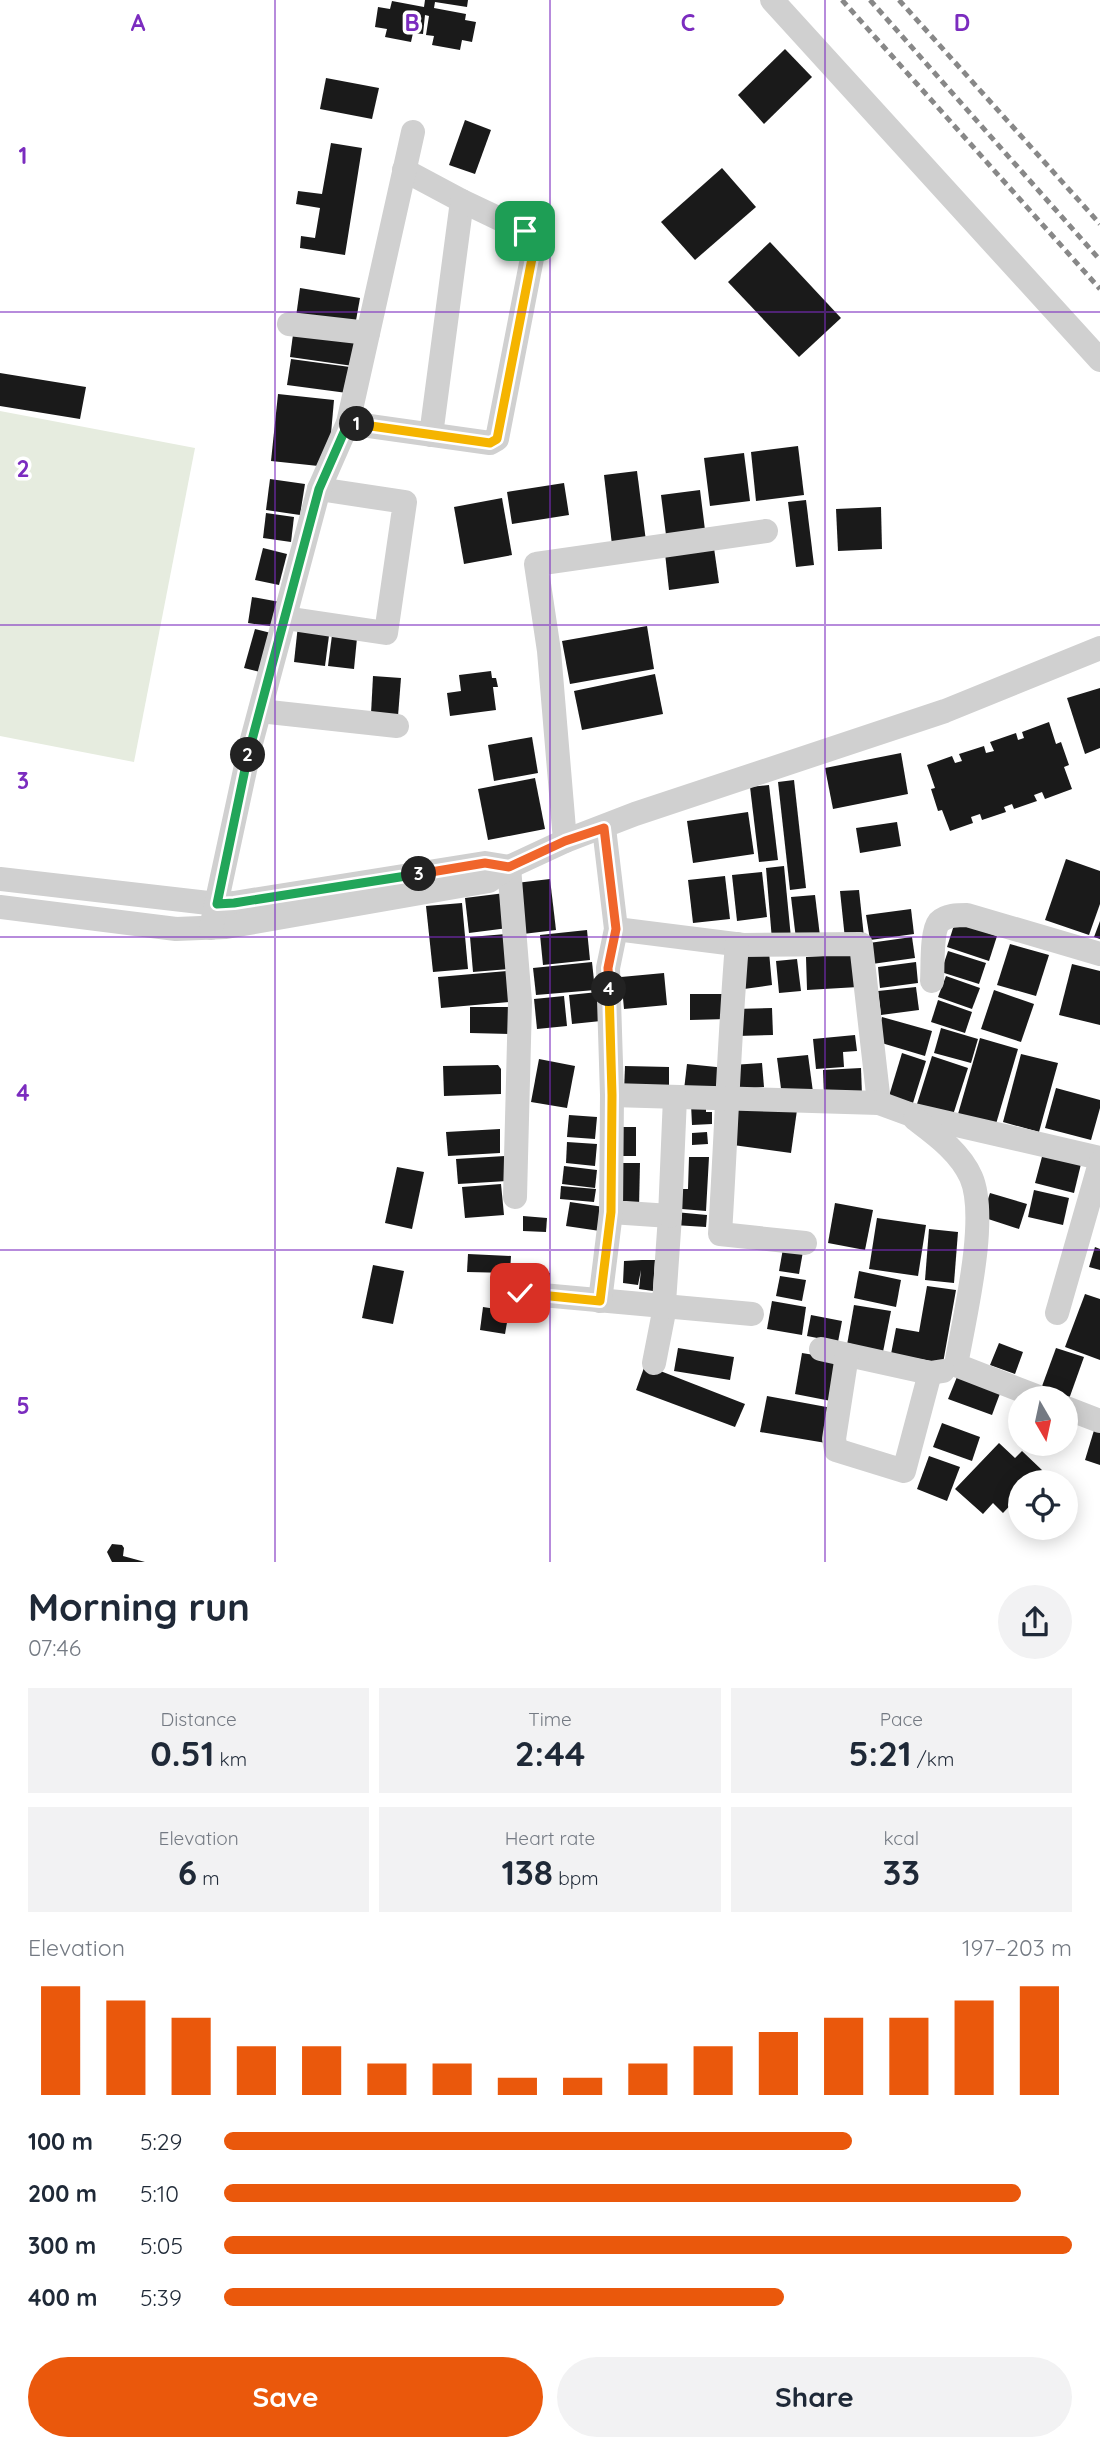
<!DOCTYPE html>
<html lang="en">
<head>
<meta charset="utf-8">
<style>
	:root { --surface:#fff; --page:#f2f2f3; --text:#1f2937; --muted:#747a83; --accent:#ea580c }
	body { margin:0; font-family:Quicksand,sans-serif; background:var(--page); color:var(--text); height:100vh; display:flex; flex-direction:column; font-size:26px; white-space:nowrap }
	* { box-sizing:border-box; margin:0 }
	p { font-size:23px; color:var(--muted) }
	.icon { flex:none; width:38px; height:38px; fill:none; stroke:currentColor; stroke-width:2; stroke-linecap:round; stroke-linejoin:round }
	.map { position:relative; height:1562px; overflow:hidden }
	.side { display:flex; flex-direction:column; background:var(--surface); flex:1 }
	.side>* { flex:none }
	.needle { width:46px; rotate:171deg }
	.fabs { position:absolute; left:1008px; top:1386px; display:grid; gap:14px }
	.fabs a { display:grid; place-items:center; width:70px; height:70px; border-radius:50%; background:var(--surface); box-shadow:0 4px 18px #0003; font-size:35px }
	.pin { position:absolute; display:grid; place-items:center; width:60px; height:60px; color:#fff; margin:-30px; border-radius:14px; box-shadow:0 4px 10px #0006 }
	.km { position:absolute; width:35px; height:35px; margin:-18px; border-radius:50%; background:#222; color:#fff; font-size:19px; line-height:35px; text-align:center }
	.round { display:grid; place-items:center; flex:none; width:74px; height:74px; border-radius:37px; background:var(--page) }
	.head { display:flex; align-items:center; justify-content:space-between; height:119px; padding:0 28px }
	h1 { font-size:38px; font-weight:700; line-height:52px }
	.metrics { display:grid; grid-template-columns:repeat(3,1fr); gap:10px; height:119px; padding:7px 28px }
	.metrics div { display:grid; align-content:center; border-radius:0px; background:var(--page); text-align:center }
	.metrics b { font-size:35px; font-weight:700 }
	.metrics small { font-size:19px; font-weight:400 }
	.metrics p { font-size:19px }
	.chart { height:196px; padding:14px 28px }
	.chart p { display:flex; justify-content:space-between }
	.chart svg { width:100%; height:126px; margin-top:7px; stroke:var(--accent); stroke-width:6 }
	.primary-button { display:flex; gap:14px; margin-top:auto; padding:14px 28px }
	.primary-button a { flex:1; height:80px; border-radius:42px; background:var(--accent); color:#fff; font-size:28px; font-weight:700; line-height:80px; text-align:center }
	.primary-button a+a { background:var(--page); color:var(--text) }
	ul { padding:0 28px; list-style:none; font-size:23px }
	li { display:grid; grid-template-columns:112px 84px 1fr; align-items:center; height:52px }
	li i { height:18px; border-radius:9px; background:var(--accent) }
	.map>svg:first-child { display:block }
	.grass { fill:#e6ecdf }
	.building { fill:#1a1a1a }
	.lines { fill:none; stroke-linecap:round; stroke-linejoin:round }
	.minor { stroke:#d0d0d0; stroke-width:24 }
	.rail { stroke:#888; stroke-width:5; stroke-dasharray:7 5; stroke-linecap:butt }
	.split-1-casing { stroke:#fff; stroke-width:14 }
	.split-2-casing { stroke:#fff; stroke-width:14 }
	.split-3-casing { stroke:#fff; stroke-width:14 }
	.split-4-casing { stroke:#fff; stroke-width:14 }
	.split-5-casing { stroke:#fff; stroke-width:14 }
	.split-1 { stroke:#f5b400; stroke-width:9 }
	.split-2 { stroke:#22a559; stroke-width:9 }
	.split-3 { stroke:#22a559; stroke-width:9 }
	.split-4 { stroke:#f0652b; stroke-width:9 }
	.split-5 { stroke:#f5b400; stroke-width:9 }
	.grid { fill:none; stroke:#7b2cbf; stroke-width:2; stroke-opacity:0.55 }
	.grid-label { font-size:23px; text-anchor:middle; font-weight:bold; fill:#7b2cbf; stroke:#fff; stroke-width:7; stroke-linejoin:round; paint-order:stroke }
</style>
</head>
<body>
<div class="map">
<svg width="1100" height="1562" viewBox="0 0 1100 1562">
	<rect width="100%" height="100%" fill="#fff"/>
	<path class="grass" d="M 0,411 L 195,448 L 134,762 L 0,736 Z"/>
	<g class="building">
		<path d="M 425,0 L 468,0 L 467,7 L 435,2 L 434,8 L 466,14 L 465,20 L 476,22 L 472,42 L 462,40 L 460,50 L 432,45 L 434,36 L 426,35 L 429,16 L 425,15 L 423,34 L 413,33 L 411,42 L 385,37 L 387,29 L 375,27 L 378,7 L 390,9 L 392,1 L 424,7 Z"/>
		<path d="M 785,49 L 812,77 L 764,124 L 738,95 Z"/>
		<path d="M 326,78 L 379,88 L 372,119 L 320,109 Z"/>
		<path d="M 465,120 L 491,130 L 475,174 L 449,165 Z"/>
		<path d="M 331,143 L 362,148 L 345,255 L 300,248 L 301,236 L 315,238 L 320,208 L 296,204 L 298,191 L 322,194 Z"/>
		<path d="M 722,168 L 756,207 L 695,260 L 661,222 Z"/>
		<path d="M 770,242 L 841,318 L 799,357 L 728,282 Z"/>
		<path d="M 300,288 L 360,298 L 355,326 L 296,317 Z"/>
		<path d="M 294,327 L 357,336 L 353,366 L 290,357 Z"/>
		<path d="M 291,359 L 350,367 L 347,393 L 287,385 Z"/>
		<path d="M 0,373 L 86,387 L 80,419 L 0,406 Z"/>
		<path d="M 278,394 L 334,400 L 328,467 L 271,461 Z"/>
		<path d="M 798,446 L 804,495 L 756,501 L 751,452 Z"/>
		<path d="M 744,453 L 750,501 L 710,506 L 704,458 Z"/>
		<path d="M 637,471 L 646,541 L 612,545 L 604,475 Z"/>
		<path d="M 270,479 L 305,484 L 300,515 L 266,510 Z"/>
		<path d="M 564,483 L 569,515 L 512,524 L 507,492 Z"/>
		<path d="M 700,490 L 705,530 L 666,535 L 661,495 Z"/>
		<path d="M 502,498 L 512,555 L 464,564 L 454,507 Z"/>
		<path d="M 806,500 L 814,565 L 796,567 L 788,502 Z"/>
		<path d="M 881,507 L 882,549 L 838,551 L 836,509 Z"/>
		<path d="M 266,513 L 294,517 L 291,542 L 263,538 Z"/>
		<path d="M 263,548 L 287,554 L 279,585 L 255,580 Z"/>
		<path d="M 714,548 L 719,583 L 669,590 L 665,553 Z"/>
		<path d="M 252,597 L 280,602 L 276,627 L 248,623 Z"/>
		<path d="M 298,625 L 330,628 L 325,666 L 294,662 Z"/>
		<path d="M 647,626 L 654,669 L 570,684 L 562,641 Z"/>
		<path d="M 255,629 L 271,633 L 260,672 L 244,668 Z"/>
		<path d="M 332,635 L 357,638 L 354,669 L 328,666 Z"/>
		<path d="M 491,671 L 492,678 L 496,678 L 498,687 L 493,687 L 496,710 L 450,716 L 447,693 L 461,691 L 459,675 Z"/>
		<path d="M 655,674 L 663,714 L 582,730 L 574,691 Z"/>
		<path d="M 373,676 L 401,678 L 398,716 L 371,714 Z"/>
		<path d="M 1100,688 L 1100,748 L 1085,754 L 1067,698 Z"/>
		<path d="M 1049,722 L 1056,744 L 1061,742 L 1069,765 L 1064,767 L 1072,789 L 1045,799 L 1042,792 L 1034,795 L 1037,801 L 1014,809 L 1012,804 L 1004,807 L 1006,812 L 982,820 L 980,814 L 971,817 L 973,823 L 950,831 L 942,810 L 938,811 L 931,789 L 935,788 L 927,765 L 952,756 L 955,763 L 962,761 L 959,754 L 984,746 L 986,753 L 994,751 L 990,742 L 1016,733 L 1018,740 L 1024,738 L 1022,732 Z"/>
		<path d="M 532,737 L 538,773 L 494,781 L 488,745 Z"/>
		<path d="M 901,753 L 908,794 L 833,809 L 825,768 Z"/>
		<path d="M 535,778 L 545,829 L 488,840 L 478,789 Z"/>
		<path d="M 794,780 L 806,888 L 790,890 L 778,782 Z"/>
		<path d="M 769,785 L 778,860 L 759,862 L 750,787 Z"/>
		<path d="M 748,812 L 754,854 L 693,863 L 687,821 Z"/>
		<path d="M 897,822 L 901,846 L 860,853 L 856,828 Z"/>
		<path d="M 1066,859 L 1100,871 L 1100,904 L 1089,935 L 1045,920 Z"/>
		<path d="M 784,866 L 791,938 L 772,940 L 766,868 Z"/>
		<path d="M 762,872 L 767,917 L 737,921 L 732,875 Z"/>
		<path d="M 725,876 L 730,919 L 693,923 L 688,880 Z"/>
		<path d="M 550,879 L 556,930 L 523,934 L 516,883 Z"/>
		<path d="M 859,890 L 864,937 L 845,939 L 840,891 Z"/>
		<path d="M 505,893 L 508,928 L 469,933 L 465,898 Z"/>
		<path d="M 815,895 L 820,936 L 796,939 L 791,897 Z"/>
		<path d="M 462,903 L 468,969 L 433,972 L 426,906 Z"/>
		<path d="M 911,909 L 914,934 L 870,940 L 866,915 Z"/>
		<path d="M 1100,921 L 1100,939 L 1094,937 Z"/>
		<path d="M 955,922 L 997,936 L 989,961 L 947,947 Z"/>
		<path d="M 587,930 L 590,960 L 543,965 L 540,935 Z"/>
		<path d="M 506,934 L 509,969 L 473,972 L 470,937 Z"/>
		<path d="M 912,937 L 915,958 L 872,964 L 869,943 Z"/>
		<path d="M 1010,944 L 1049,955 L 1036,996 L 997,985 Z"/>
		<path d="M 948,951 L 986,963 L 979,984 L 941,972 Z"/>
		<path d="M 769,952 L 772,985 L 744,989 L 741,955 Z"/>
		<path d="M 856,954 L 858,987 L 807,990 L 806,957 Z"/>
		<path d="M 797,959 L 801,991 L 779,993 L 776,961 Z"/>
		<path d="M 592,962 L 595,990 L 536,995 L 533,968 Z"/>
		<path d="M 916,962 L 918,983 L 880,988 L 878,967 Z"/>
		<path d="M 1072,964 L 1100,971 L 1100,1025 L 1059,1015 Z"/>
		<path d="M 507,971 L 509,1002 L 441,1008 L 438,977 Z"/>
		<path d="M 664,973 L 667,1005 L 624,1009 L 621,977 Z"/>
		<path d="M 946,976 L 980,988 L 972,1009 L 938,997 Z"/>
		<path d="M 916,987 L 919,1010 L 881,1015 L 878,991 Z"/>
		<path d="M 994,990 L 1034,1004 L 1021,1042 L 981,1029 Z"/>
		<path d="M 598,992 L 601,1021 L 572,1024 L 569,995 Z"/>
		<path d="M 690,994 L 727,994 L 727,1019 L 690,1020 Z"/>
		<path d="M 564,996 L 567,1026 L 537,1029 L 534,999 Z"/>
		<path d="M 938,1000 L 972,1012 L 965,1033 L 931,1022 Z"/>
		<path d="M 470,1007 L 514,1007 L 513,1034 L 470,1033 Z"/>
		<path d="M 772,1008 L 773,1035 L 737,1036 L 735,1009 Z"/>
		<path d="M 882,1017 L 932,1031 L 925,1056 L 875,1041 Z"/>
		<path d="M 941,1028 L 978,1039 L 971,1063 L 934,1053 Z"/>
		<path d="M 855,1035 L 857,1051 L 843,1052 L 844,1067 L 816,1069 L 813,1039 Z"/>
		<path d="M 980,1038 L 1018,1049 L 996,1124 L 958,1114 Z"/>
		<path d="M 902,1053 L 926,1061 L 913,1103 L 889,1096 Z"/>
		<path d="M 1021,1054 L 1058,1063 L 1039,1132 L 1003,1122 Z"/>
		<path d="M 808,1055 L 813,1092 L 782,1096 L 777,1058 Z"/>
		<path d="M 932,1056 L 968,1068 L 953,1115 L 917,1104 Z"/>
		<path d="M 539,1059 L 575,1066 L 567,1108 L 531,1102 Z"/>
		<path d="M 762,1063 L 764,1087 L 734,1090 L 732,1065 Z"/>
		<path d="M 687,1064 L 726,1068 L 724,1093 L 684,1090 Z"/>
		<path d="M 498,1065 L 501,1069 L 501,1094 L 444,1096 L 443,1066 Z"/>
		<path d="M 625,1066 L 669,1067 L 669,1093 L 624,1092 Z"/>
		<path d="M 861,1068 L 862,1095 L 824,1096 L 823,1070 Z"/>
		<path d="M 1056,1088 L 1100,1100 L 1100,1108 L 1091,1140 L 1045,1128 Z"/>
		<path d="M 739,1102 L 797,1110 L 791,1153 L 733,1145 Z"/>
		<path d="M 691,1104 L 706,1104 L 706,1112 L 712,1112 L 712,1124 L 692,1125 Z"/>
		<path d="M 569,1115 L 597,1117 L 595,1139 L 567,1137 Z"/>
		<rect x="614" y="1127" width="22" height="29"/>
		<path d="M 500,1129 L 500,1153 L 448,1156 L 446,1132 Z"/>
		<path d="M 707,1132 L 708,1144 L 692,1145 L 692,1133 Z"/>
		<path d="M 567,1142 L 597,1144 L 595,1166 L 566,1163 Z"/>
		<path d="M 1043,1153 L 1081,1164 L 1074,1193 L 1035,1183 Z"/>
		<path d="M 505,1156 L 507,1181 L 458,1184 L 456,1159 Z"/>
		<path d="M 689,1157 L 709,1157 L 706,1211 L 682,1209 L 682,1189 L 688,1189 Z"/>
		<path d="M 614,1163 L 640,1163 L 639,1207 L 614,1206 Z"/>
		<path d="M 564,1166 L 597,1170 L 595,1188 L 562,1184 Z"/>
		<path d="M 397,1167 L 424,1172 L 412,1229 L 385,1223 Z"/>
		<path d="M 501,1184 L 504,1215 L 465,1218 L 462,1187 Z"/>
		<path d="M 561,1186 L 596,1189 L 594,1202 L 560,1199 Z"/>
		<path d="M 1034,1190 L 1069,1198 L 1063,1225 L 1028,1217 Z"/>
		<path d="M 990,1193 L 1027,1204 L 1019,1229 L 982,1217 Z"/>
		<path d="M 570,1202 L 604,1207 L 600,1231 L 566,1226 Z"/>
		<path d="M 835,1203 L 873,1210 L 865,1250 L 828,1243 Z"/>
		<path d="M 675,1212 L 707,1215 L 706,1227 L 674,1225 Z"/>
		<path d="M 523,1216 L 547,1218 L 546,1232 L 523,1231 Z"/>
		<path d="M 877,1218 L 926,1225 L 918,1276 L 869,1269 Z"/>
		<path d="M 929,1229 L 958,1232 L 954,1283 L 925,1280 Z"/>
		<path d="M 784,1243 L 804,1246 L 799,1274 L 779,1271 Z"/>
		<path d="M 1095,1247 L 1100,1249 L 1100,1270 L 1089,1267 Z"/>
		<path d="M 468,1254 L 511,1256 L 510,1273 L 467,1272 Z"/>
		<path d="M 642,1260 L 655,1260 L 653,1291 L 639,1289 L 641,1270 L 638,1285 L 623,1283 L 624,1261 Z"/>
		<path d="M 373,1265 L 404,1271 L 393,1324 L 362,1318 Z"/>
		<path d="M 523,1270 L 550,1273 L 549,1292 L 522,1289 Z"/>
		<path d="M 859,1271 L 901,1280 L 896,1307 L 854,1298 Z"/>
		<path d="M 780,1276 L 806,1280 L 802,1301 L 776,1296 Z"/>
		<path d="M 927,1286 L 956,1290 L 943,1363 L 891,1354 L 896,1328 L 919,1332 Z"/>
		<path d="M 1085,1294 L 1100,1299 L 1100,1360 L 1065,1347 Z"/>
		<path d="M 772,1301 L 806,1307 L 802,1335 L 767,1329 Z"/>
		<path d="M 854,1305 L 891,1311 L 883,1352 L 847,1345 Z"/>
		<path d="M 483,1307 L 509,1311 L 505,1334 L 480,1330 Z"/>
		<path d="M 811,1315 L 842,1321 L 838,1342 L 807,1336 Z"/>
		<path d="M 999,1343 L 1023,1352 L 1015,1374 L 990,1365 Z"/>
		<path d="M 678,1348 L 734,1357 L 730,1380 L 674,1371 Z"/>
		<path d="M 1056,1348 L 1084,1357 L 1069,1399 L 1041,1389 Z"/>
		<path d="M 802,1353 L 838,1359 L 831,1401 L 795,1394 Z"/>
		<path d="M 645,1365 L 745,1404 L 735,1427 L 636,1390 Z"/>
		<path d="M 959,1372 L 1002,1388 L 992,1415 L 948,1399 Z"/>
		<path d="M 767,1396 L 832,1408 L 826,1443 L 760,1432 Z"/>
		<path d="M 942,1423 L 980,1437 L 972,1461 L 933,1447 Z"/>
		<path d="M 1095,1427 L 1100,1429 L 1100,1465 L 1085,1460 Z"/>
		<path d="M 999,1443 L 1015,1458 L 1022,1451 L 1043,1471 L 1032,1482 L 1020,1482 L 1020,1495 L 1003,1513 L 993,1503 L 983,1514 L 955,1489 Z"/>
		<path d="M 929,1456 L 960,1467 L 947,1501 L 917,1489 Z"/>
		<path d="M 112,1544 L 122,1545 L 124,1548 L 123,1556 L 145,1562 L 112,1562 L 107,1552 Z"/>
	</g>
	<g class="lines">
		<g class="minor">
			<path d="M 772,0 L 1100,360"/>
			<path d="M 404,170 L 462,201 L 431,435"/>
			<path d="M 289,324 L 368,333"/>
			<path d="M 348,423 L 490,443 L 497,439 L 534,248 L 530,236 L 525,231 L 462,201"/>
			<path d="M 285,618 L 386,633 L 405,502 L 319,489"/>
			<path d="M 260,711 L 397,726"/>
			<path d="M 604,828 L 616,929 L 608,968 L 612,1095 L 611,1212 L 670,1216 L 663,1317 L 654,1363"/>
			<path d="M 565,841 L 549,651 L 536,564 L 766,531"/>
			<path d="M 509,867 L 520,1002 L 515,1197"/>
			<path d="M 0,879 L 217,904 L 234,903 L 485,863 L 509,867"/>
			<path d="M 0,907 L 176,929 L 226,927 L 489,881 L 509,867 L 565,841 L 635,814 L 945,711 L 1100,648"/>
			<path d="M 211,928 L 250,747 L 319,489 L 348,423 L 413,132"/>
			<path d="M 616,929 L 743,945 L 861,944 L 879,1103"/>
			<path d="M 737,944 C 729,1041 726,1138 720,1234 L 805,1243"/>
			<path d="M 932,981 C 933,968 931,932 939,922 C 946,915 958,915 967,915 L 1100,954"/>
			<path d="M 612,1095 L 879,1103 L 909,1114 L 1100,1158"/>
			<path d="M 915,1119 C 936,1135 960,1152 971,1177 C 989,1218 964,1319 956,1365 L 1041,1398"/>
			<path d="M 670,1216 L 675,1097"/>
			<path d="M 520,1293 L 752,1314"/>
			<path d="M 600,1301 L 611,1212"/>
			<path d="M 1057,1313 L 1100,1163"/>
			<path d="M 821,1349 L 930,1373 L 943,1371"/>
			<path d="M 847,1355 L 834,1439 L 836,1450 L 904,1471 L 930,1373"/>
			<path d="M 1066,1408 L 1100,1421"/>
		</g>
		<g class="rail">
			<path d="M 842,0 L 1100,289"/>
			<path d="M 870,0 L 1100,260"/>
			<path d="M 899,0 L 1100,224"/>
		</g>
	</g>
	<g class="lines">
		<defs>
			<path id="split-1" d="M 357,424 L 490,443 L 497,439 L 534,248 L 530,236 L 525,231"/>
			<path id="split-2" d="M 248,755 L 319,489 L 348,423 L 357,424"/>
			<path id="split-3" d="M 248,755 L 217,904 L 234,903 L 419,874"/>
			<path id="split-4" d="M 419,874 L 485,863 L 509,867 L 565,841 L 604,828 L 616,929 L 608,968 L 609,989"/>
			<path id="split-5" d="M 520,1293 L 600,1301 L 611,1212 L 612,1095 L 609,989"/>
		</defs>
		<use href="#split-1" class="split-1-casing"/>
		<use href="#split-2" class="split-2-casing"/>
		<use href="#split-3" class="split-3-casing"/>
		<use href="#split-4" class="split-4-casing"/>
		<use href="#split-5" class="split-5-casing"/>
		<use href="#split-1" class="split-1"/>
		<use href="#split-2" class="split-2"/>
		<use href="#split-3" class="split-3"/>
		<use href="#split-4" class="split-4"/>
		<use href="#split-5" class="split-5"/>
	</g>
	<path class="grid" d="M 275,0 L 275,1562M 550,0 L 550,1562M 825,0 L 825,1562M 0,312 L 1100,312M 0,625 L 1100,625M 0,937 L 1100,937M 0,1250 L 1100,1250"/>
	<g class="grid-label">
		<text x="138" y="31">A</text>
		<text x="412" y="31">B</text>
		<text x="688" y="31">C</text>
		<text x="962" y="31">D</text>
		<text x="23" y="164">1</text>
		<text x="23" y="477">2</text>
		<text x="23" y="789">3</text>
		<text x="23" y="1101">4</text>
		<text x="23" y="1414">5</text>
	</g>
</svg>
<div class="fabs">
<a><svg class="needle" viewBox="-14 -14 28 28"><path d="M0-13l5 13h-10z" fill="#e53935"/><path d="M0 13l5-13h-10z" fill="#747a83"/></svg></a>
<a><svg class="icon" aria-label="locate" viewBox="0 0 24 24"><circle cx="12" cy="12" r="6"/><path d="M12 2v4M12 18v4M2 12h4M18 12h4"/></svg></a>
</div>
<div class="pin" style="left:525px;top:231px;background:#1e9e55"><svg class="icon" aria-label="arrive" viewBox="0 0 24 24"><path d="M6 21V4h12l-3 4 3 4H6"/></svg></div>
<div class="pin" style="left:520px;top:1293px;background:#d93025"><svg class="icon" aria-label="check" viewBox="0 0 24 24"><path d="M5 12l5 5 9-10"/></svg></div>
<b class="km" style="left:357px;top:424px">1</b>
<b class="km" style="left:248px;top:755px">2</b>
<b class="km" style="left:419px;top:874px">3</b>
<b class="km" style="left:609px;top:989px">4</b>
</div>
<section class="side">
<div class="head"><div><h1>Morning run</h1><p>07:46</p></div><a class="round"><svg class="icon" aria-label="share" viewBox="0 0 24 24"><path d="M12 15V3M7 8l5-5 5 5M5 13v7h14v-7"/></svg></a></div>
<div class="metrics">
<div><p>Distance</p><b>0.51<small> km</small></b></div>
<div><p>Time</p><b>2:44</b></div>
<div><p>Pace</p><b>5:21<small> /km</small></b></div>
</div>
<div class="metrics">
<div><p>Elevation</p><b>6<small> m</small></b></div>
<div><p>Heart rate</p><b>138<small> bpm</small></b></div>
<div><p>kcal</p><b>33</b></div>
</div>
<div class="chart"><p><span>Elevation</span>197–203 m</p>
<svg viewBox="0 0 160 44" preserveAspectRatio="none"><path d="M5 44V6M15 44V11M25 44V17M35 44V27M45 44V27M55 44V33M65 44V33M75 44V38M85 44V38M95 44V33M105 44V27M115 44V22M125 44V17M135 44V17M145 44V11M155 44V6"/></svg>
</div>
<ul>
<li><b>100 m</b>5:29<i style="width:74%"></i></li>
<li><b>200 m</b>5:10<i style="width:94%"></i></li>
<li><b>300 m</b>5:05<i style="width:100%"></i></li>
<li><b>400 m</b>5:39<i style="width:66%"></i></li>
</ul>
<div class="primary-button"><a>Save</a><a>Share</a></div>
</section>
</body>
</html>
